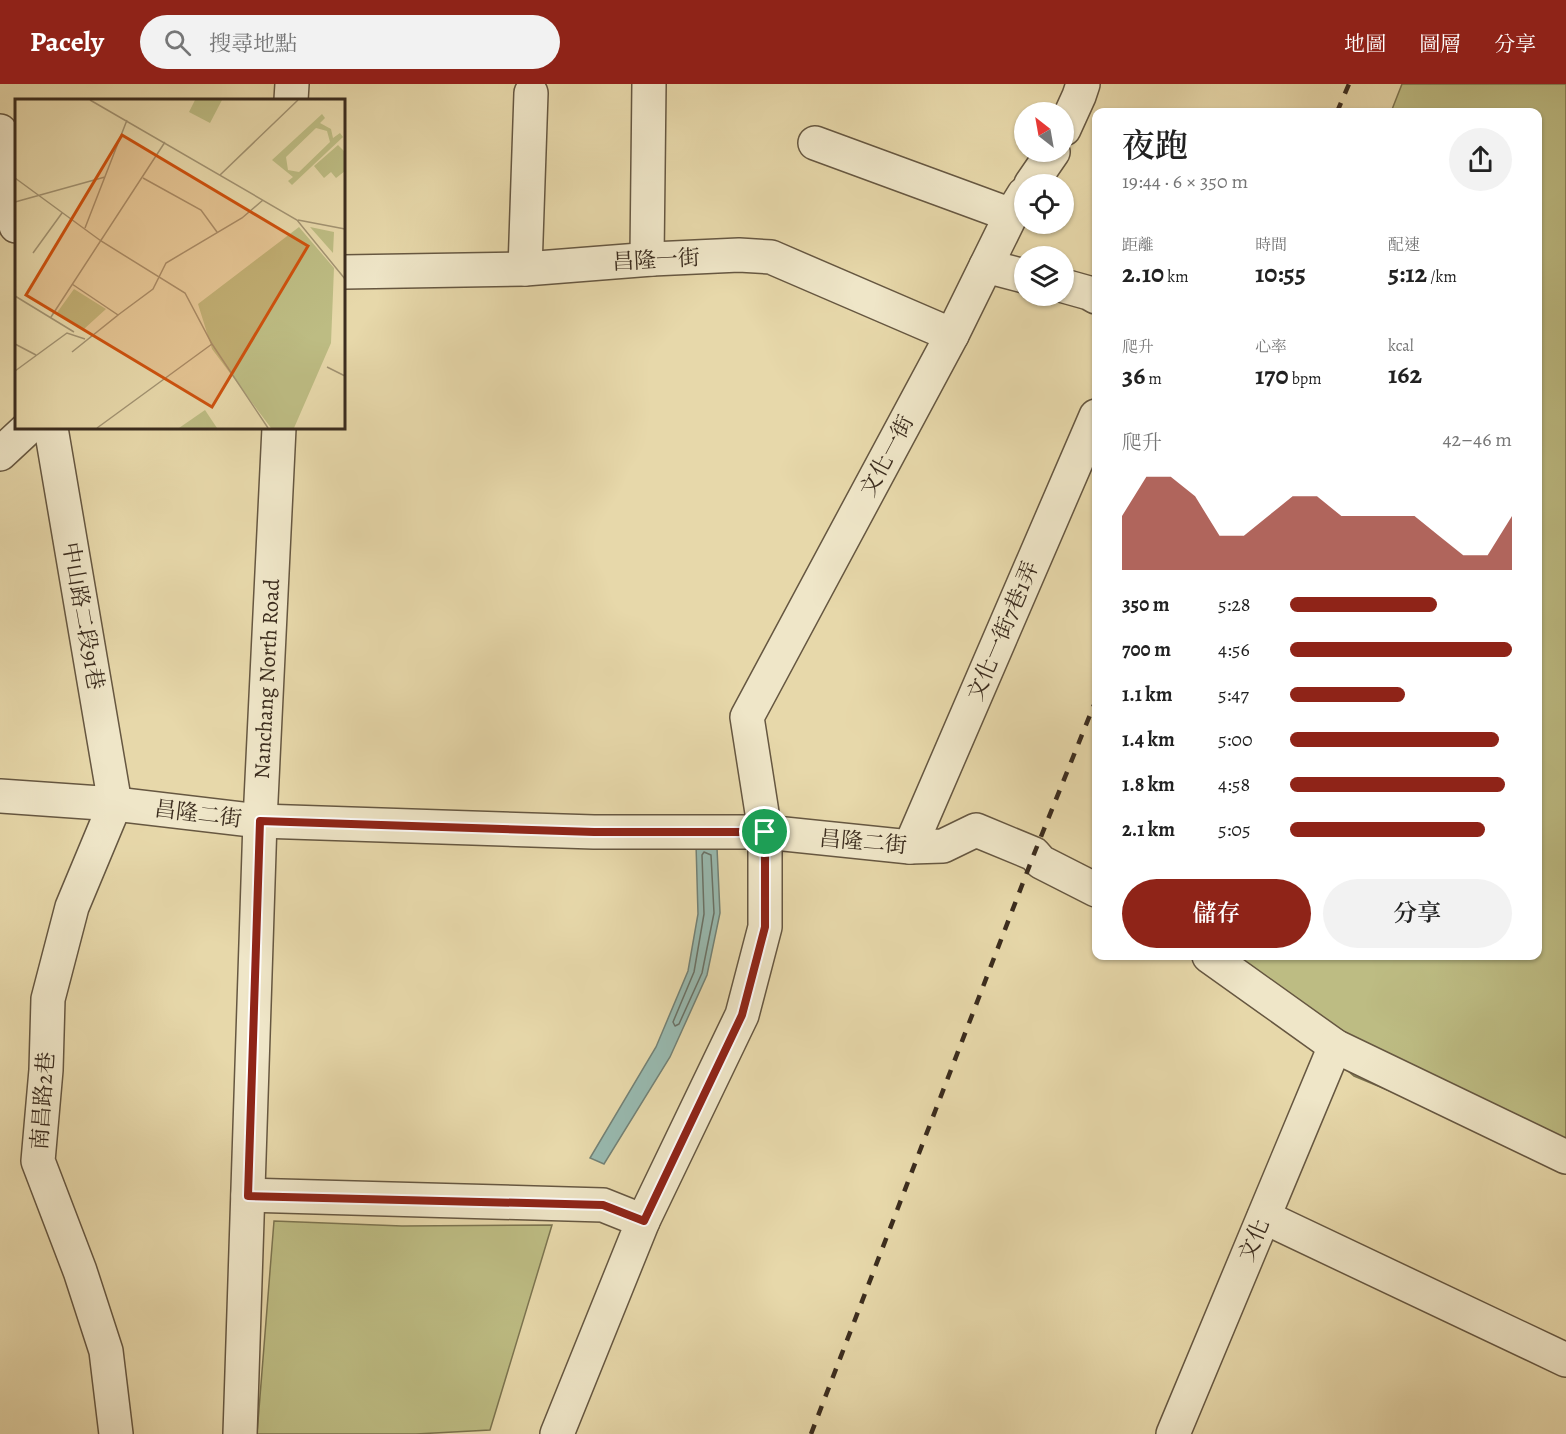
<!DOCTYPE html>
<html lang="zh-TW">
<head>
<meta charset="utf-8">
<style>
	:root { --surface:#fff; --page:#f2f2f2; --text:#222; --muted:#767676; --accent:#8f2418 }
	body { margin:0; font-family:Alegreya,"Noto Serif TC",serif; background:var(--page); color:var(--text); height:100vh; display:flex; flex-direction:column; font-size:22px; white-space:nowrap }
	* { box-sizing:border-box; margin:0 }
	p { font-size:20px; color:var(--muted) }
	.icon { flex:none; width:33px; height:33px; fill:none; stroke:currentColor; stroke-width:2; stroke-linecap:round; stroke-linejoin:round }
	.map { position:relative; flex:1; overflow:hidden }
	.side { position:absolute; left:1092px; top:24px; width:450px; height:852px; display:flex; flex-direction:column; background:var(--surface); border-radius:12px; box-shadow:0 2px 4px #0004 }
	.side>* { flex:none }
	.needle { width:39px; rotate:329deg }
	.buttons { position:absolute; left:1014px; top:18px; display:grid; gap:12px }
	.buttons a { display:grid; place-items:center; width:60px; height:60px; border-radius:50%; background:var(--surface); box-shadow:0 2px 4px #0004; font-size:30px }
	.pin { position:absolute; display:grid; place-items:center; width:51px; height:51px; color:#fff; margin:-26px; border:3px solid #fff; border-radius:50%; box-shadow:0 2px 6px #0007 }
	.round { display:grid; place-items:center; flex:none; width:63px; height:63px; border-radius:32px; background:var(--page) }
	.summary { display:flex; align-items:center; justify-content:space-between; height:102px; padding:0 30px }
	h1 { font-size:33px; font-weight:600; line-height:45px }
	.figures { display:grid; grid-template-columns:repeat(3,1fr); gap:9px; height:102px; padding:6px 30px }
	.figures div { display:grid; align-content:center }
	.figures b { font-size:26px; font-weight:600 }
	.figures small { font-size:16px; font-weight:400 }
	.figures p { font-size:16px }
	.chart { height:168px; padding:12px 30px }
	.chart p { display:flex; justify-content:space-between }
	.chart svg { width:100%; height:108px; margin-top:6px; fill:var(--accent); opacity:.7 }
	.cta { display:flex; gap:12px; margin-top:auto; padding:12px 30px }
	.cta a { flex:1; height:69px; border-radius:36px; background:var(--accent); color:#fff; font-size:24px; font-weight:600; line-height:69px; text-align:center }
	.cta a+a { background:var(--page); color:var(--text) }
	ul { padding:0 30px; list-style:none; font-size:20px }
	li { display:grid; grid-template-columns:96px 72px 1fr; align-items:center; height:45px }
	li i { height:15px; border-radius:8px; background:var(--accent) }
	header { display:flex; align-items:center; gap:36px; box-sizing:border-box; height:84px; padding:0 30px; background:var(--accent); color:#fff }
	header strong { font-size:28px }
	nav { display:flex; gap:33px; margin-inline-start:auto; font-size:21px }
	.search { width:420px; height:54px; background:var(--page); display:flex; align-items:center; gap:15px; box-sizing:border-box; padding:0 21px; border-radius:33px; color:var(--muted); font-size:22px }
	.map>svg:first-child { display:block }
	.green { fill:#bdbc83; stroke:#7c7450; stroke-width:1.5 }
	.water { fill:#98b9af; stroke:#738175; stroke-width:1.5 }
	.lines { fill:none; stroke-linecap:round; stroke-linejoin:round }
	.shore { stroke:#6a7266; stroke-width:1.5 }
	.minor-casing { stroke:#665741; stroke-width:36 }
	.minor { stroke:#efe6c8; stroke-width:33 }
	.rail { stroke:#3b2c1e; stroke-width:4.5; stroke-dasharray:10 10; stroke-linecap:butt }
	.route-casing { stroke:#fff; stroke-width:12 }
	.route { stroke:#8f2418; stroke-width:8 }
	.labels { text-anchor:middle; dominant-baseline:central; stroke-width:4.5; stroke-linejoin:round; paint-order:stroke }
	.street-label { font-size:22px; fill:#3b2c1e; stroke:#efe6c8 }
	.inset-road { fill:none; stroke:#a29372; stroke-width:1.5 }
	.view { fill:#ce520f; fill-opacity:0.15; stroke:#ce520f; stroke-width:3 }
	.inset-edge { fill:none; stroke:#3b2c1e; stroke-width:3 }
</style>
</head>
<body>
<header>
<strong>Pacely</strong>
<div class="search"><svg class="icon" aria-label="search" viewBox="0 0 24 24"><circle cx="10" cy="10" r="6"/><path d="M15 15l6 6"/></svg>搜尋地點</div>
<nav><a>地圖</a><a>圖層</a><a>分享</a></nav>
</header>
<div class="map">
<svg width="1566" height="1350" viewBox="0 0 1566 1350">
	<rect width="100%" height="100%" fill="#e7d8aa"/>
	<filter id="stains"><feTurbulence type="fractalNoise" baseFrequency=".00333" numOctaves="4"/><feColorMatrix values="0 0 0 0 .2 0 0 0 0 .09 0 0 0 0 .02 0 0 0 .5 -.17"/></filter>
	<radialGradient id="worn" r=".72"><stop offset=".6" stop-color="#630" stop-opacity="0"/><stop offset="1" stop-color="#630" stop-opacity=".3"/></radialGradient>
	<g class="green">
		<path d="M 1402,0 L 1566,0 L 1566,1080 L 1354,992 L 1216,872 L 1538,872 L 1538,28 L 1391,28 Z"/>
		<path d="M 274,1137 L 402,1142 L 552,1141 L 490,1346 L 416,1350 L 257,1350 Z"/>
	</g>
	<path class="water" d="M 696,760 L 717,764 L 720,829 L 707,891 L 670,973 L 604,1080 L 590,1074 L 656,963 L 688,887 L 698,830 Z"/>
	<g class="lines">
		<path class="shore" d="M 704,768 L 711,771 L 714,829 L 702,889 L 679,940 L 675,942 L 673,938 L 694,888 L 704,830 L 702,771 Z"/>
		<defs>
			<g id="minor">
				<path d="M 649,0 L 647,173 L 652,175"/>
				<path d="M 291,16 L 292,0"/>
				<path d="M 1064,45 L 1079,12 L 1083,0"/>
				<path d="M 0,47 L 16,142"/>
				<path d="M 815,59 L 1011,131"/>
				<path d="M 1031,100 L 1053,68"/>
				<path d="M 986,182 L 1024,192"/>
				<path d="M 525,185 L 531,9"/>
				<path d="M 344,188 L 525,185 L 652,175 L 739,171 L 771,173 L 952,251"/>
				<path d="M 1064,202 L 1089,209 L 1096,213"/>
				<path d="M 51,344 L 115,720 L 72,823 L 48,915 L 46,986 L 38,1077 L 80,1187 L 106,1267 L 116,1350"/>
				<path d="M 0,370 L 28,344"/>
				<path d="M 0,712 L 115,720 L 260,737 L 594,748 L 765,748 L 910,763 L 943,762 L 976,746 L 1034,770 L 1041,778 L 1096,806"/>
				<path d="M 910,763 L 1096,332"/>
				<path d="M 1209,872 L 1335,962 L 1566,1073"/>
				<path d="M 248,1111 L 603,1121 L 643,1137 L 557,1350"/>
				<path d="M 1264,1133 L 1566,1276"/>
				<path d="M 643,1137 L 742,931 L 765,843 L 765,748 L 747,633 L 952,251 L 1011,131 L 1024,110"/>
				<path d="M 240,1350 L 260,737 L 279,344"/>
				<path d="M 1173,1350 L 1335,962"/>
			</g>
		</defs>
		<use href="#minor" class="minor-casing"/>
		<use href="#minor" class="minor"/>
		<g class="rail">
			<path d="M 1337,28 L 1349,0"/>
			<path d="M 811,1350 L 1034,770 L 1096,616"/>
		</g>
	</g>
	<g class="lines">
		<defs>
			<path id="route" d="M 260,737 L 594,748 L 765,748 L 765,843 L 742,931 L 644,1137 L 603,1121 L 248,1112 Z"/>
		</defs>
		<use href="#route" class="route-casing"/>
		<use href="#route" class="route"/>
	</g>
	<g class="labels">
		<g class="street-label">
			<text transform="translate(656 176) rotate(-3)">昌隆一街</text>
			<text transform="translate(887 372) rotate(-62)">文化一街</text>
			<text transform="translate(83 532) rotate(80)">中山路二段91巷</text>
			<text transform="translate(1003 547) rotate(-67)">文化一街7巷1弄</text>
			<text transform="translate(267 595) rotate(-87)">Nanchang North Road</text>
			<text transform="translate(198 730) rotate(7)">昌隆二街</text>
			<text transform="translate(863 758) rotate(5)">昌隆二街</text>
			<text transform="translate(43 1017) rotate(-86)">南昌路2巷</text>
			<text transform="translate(1254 1156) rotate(-67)">文化</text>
		</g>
	</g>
	<g transform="translate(15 15)">
		<rect width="330" height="330" fill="#e7d8aa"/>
		<path d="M 180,1 L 207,1 L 195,24 L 174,13 ZM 307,15 L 310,19 L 305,24 L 316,30 L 318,39 L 325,34 L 328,38 L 277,86 L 273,82 L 278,78 L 257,61 ZM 301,29 L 312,32 L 315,43 L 284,73 L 273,71 L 271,58 ZM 323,46 L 330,53 L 330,72 L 321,79 L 316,73 L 309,79 L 299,67 ZM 284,128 L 319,169 L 316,244 L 279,329 L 256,329 L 197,250 L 183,205 ZM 295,128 L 319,133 L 318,154 ZM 59,190 L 91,210 L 69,230 L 41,215 ZM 190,311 L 202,329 L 164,329 Z" fill="#bdbc83" fill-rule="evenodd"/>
		<path class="inset-road" d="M 75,1 L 282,121 L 330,180M 205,76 L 283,1M 0,79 L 86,142 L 170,194 L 197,245 L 253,329M 128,79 L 186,111 L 202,133M 0,103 L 90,78M 283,121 L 330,130M 70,129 L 112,21M 18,154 L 47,114M 0,197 L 59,233M 103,216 L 138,190 L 151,164 L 227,119 L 248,101M 36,218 L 150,43M 0,245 L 21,256M 57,253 L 103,216 L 57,185M 312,268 L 330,277M 0,272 L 52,234 L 70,240M 82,329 L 197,245"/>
		<path class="view" d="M 107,36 L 293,147 L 197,308 L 11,196 Z"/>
		<rect width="330" height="330" class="inset-edge"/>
	</g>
	<rect width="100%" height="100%" filter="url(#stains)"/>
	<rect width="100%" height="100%" fill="url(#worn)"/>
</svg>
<div class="buttons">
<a><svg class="needle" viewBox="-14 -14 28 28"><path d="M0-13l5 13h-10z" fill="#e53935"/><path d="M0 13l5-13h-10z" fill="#767676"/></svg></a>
<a><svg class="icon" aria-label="locate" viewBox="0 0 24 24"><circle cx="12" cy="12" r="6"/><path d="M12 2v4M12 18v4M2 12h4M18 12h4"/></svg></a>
<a><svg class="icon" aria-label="layers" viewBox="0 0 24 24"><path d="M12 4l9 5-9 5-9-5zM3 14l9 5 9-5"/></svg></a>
</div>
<div class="pin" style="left:765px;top:748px;background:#1e9e55"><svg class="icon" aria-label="arrive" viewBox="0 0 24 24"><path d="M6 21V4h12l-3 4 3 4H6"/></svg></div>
<section class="side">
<div class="summary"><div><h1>夜跑</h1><p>19:44 · 6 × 350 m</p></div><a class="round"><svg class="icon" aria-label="share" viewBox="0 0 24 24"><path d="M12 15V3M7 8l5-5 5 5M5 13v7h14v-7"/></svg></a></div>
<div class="figures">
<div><p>距離</p><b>2.10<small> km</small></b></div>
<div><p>時間</p><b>10:55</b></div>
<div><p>配速</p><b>5:12<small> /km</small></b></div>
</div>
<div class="figures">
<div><p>爬升</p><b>36<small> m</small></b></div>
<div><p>心率</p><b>170<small> bpm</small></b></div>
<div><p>kcal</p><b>162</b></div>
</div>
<div class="chart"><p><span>爬升</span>42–46 m</p>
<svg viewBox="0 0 160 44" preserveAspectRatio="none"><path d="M0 44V22L10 6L20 6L30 14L40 30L50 30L60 22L70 14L80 14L90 22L100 22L110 22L120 22L130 30L140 38L150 38L160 22V44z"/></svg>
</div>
<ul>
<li><b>350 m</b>5:28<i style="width:66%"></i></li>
<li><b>700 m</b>4:56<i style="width:100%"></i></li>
<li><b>1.1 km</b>5:47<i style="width:52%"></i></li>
<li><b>1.4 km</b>5:00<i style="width:94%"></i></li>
<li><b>1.8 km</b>4:58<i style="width:97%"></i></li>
<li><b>2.1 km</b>5:05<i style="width:88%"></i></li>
</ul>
<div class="cta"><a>儲存</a><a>分享</a></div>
</section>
</div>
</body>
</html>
